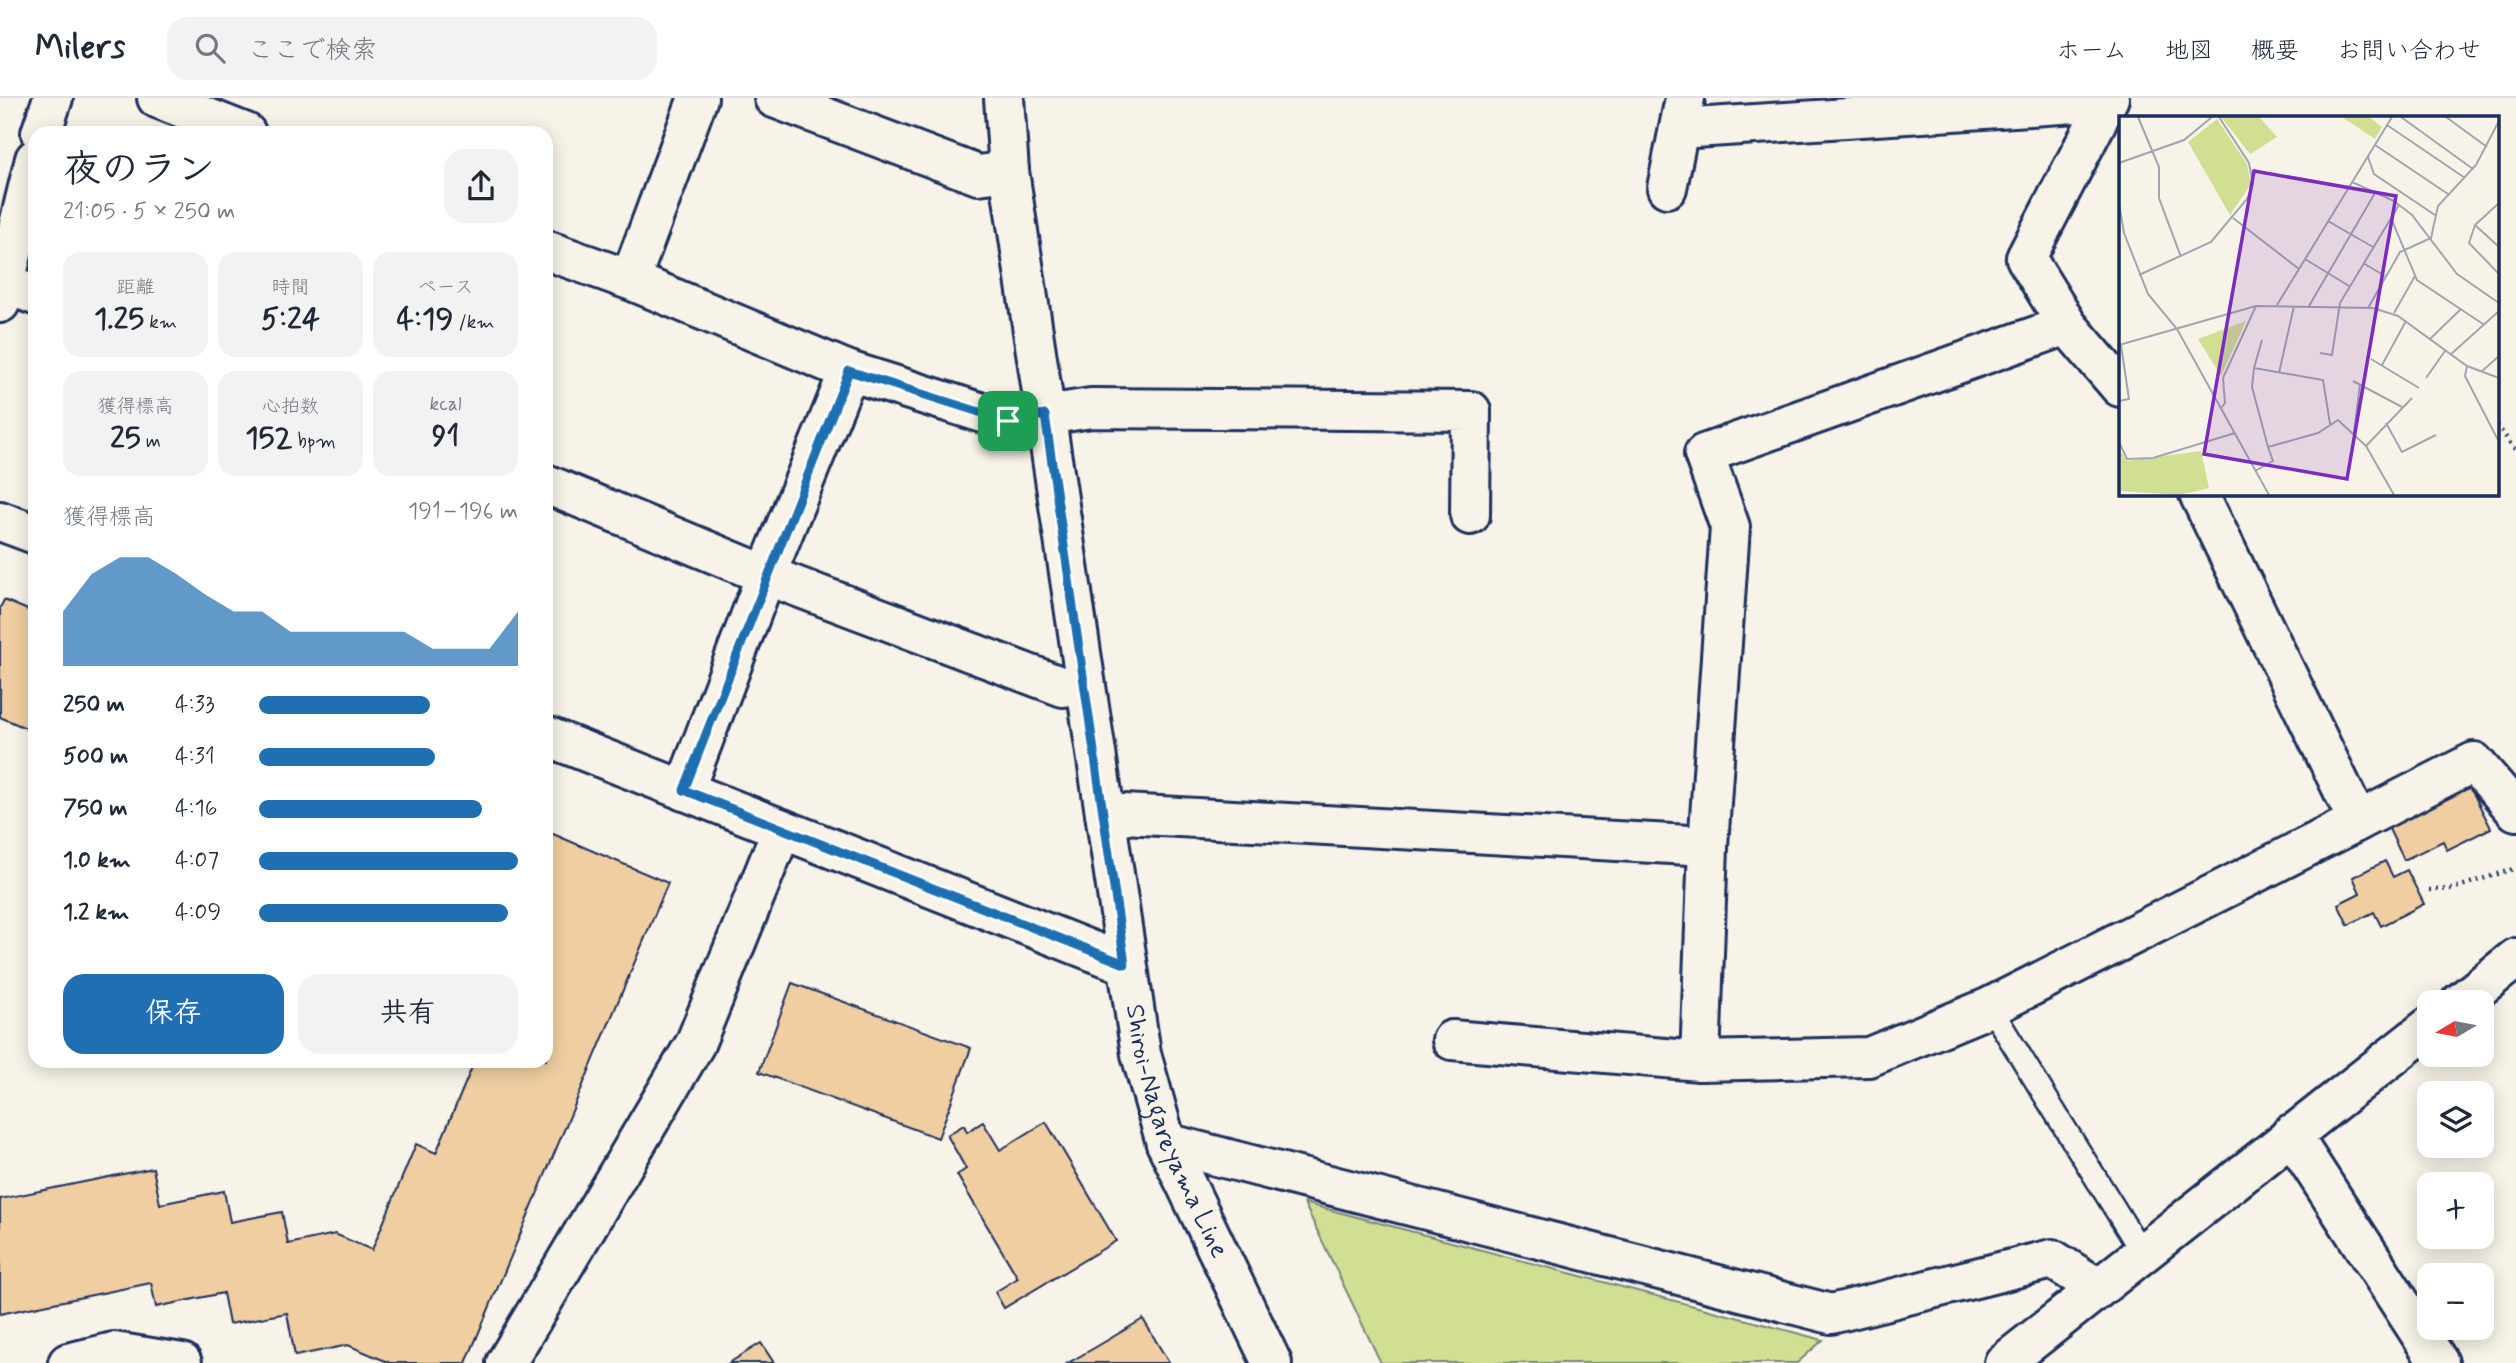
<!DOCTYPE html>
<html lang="ja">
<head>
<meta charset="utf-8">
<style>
	:root { --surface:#fff; --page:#f2f2f3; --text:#1f2937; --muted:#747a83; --line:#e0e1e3; --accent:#1f6fb2 }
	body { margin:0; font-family:Mynerve,"Klee One",sans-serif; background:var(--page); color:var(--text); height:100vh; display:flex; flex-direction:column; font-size:26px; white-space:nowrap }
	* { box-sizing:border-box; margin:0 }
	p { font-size:23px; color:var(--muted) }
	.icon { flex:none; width:38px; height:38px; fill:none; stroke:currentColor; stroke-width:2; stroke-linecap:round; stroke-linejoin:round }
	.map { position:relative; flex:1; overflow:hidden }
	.sheet { position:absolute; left:28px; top:28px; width:525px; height:942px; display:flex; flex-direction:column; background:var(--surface); border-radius:21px; box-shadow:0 4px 18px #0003 }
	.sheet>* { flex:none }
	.needle { width:46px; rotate:260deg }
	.tools { position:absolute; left:2417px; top:892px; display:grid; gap:14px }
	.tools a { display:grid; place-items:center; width:77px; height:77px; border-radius:14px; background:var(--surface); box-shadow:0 4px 18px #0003; font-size:35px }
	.pin { position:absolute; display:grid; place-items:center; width:60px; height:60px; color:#fff; margin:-30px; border-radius:14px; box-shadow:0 4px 10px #0006 }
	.round { display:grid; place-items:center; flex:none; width:74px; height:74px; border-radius:21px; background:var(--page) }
	.head { display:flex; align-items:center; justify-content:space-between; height:119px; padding:0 35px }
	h1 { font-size:38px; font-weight:700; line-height:52px }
	.metrics { display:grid; grid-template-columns:repeat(3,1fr); gap:10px; height:119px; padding:7px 35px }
	.metrics div { display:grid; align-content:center; border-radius:18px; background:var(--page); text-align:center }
	.metrics b { font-size:30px; font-weight:700 }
	.metrics small { font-size:19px; font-weight:400 }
	.metrics p { font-size:19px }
	.chart { height:196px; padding:14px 35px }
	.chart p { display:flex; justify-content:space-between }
	.chart svg { width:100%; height:126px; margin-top:7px; fill:var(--accent); opacity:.7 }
	.button { display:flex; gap:14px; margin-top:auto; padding:14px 35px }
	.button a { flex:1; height:80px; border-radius:21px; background:var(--accent); color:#fff; font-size:28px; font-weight:700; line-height:80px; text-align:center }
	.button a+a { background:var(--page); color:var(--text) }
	ul { padding:0 35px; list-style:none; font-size:23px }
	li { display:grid; grid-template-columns:112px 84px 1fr; align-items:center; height:52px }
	li i { height:18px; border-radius:9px; background:var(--accent) }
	header { display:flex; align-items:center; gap:42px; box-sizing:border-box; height:98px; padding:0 35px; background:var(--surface); border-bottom:2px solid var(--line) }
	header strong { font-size:33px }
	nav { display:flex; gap:38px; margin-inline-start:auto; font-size:24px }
	.search { width:490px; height:63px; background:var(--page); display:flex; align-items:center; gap:18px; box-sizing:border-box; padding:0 24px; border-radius:21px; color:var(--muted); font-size:26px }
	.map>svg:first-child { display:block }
	.green { fill:#d1df92; stroke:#768778; stroke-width:2 }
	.building { fill:#f0cea1; stroke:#1b2f5e; stroke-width:2 }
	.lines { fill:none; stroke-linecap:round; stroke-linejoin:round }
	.lane-casing { stroke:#1b2f5e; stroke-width:26 }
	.street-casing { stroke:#1b2f5e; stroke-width:44 }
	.secondary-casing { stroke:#1b2f5e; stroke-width:44 }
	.path { stroke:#1b2f5e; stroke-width:4.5; stroke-dasharray:2 5; stroke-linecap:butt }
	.lane { stroke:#f7f3e8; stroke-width:21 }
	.street { stroke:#f7f3e8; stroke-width:38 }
	.secondary { stroke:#f7f3e8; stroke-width:38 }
	.route-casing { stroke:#fff; stroke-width:14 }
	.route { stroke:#1f6fb2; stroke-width:9 }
	.labels { text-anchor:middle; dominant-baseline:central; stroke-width:7; stroke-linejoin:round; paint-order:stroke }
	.street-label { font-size:26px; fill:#1b2f5e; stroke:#f7f3e8 }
	.inset-road { fill:none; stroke:#9fa5b1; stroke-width:2 }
	.view { fill:#7b2cbf; fill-opacity:0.15; stroke:#7b2cbf; stroke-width:3.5 }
	.inset-edge { fill:none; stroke:#1b2f5e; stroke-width:3.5 }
</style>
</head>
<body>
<header>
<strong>Milers</strong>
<div class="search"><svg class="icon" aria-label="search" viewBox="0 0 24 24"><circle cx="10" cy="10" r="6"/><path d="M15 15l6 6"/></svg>ここで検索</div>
<nav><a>ホーム</a><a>地図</a><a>概要</a><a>お問い合わせ</a></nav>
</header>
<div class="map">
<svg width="2516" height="1265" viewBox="0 0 2516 1265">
	<rect width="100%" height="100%" fill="#f7f3e8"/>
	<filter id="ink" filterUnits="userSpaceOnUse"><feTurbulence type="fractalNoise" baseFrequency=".0143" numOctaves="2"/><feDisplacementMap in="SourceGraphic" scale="14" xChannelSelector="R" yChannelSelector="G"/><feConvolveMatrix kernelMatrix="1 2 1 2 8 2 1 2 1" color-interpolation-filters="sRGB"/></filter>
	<g filter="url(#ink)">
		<path class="green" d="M 1304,1105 L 1823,1242 L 1797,1265 L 1381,1265 Z"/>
		<g class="building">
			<path d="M 4,502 L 35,515 L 35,634 L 0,619 L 0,510 Z"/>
			<path d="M 2470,689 L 2491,730 L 2447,752 L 2443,743 L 2404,762 L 2388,729 Z"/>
			<path d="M 546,733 L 668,785 L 466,1265 L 390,1265 L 348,1247 L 295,1258 L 287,1215 L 229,1226 L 223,1195 L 156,1209 L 151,1185 L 0,1216 L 0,1101 L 153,1070 L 160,1106 L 224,1093 L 230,1124 L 282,1114 L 288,1146 L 335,1136 L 372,1152 L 416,1046 L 436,1055 L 475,962 L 546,962 Z"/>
			<path d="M 2385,763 L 2393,779 L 2407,772 L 2424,806 L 2381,828 L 2374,814 L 2348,827 L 2338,806 L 2360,795 L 2353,779 Z"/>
			<path d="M 792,885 L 971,950 L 938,1040 L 759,974 Z"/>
			<path d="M 983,1024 L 1000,1052 L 1046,1024 L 1116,1143 L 1004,1210 L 995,1194 L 1018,1180 L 957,1077 L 966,1071 L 947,1037 L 964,1027 L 967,1034 Z"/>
			<path d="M 1143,1221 L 1169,1265 L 1068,1265 L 1096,1249 Z"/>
			<path d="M 761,1245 L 774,1265 L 729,1265 Z"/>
		</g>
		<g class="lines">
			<defs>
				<path id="lane" d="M 1990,909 L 2141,1153"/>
				<g id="street">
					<path d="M 157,0 L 246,35"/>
					<path d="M 774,0 L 978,77 L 1009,73"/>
					<path d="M 2109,0 L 2026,160 L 2067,227 L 2120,289"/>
					<path d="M 1679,31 L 2107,3"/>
					<path d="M 41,35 L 53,0"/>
					<path d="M 1667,90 L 1685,0"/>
					<path d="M 546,152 L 630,182 L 849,273 L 1008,323 L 1091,310 L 1471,313 L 1470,417"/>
					<path d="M 630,182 L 698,0"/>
					<path d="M 5,186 L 35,197"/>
					<path d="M 0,205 L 35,61"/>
					<path d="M 546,386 L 766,477 L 1063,589 L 1085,586"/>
					<path d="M 684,693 L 766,477 L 849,273"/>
					<path d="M 1105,715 L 1708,748"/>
					<path d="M 2358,723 L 2474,664 L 2516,713"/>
					<path d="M 1452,942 L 1700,963 L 1708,748 L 1730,429 L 1704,356 L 2067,227"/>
					<path d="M 1700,963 L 1869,959 L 1990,909 L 2358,723 L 2199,396"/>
					<path d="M 2291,1036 L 2439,1265"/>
					<path d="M 1166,1045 L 1831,1216 L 2052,1161 L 2098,1190"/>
					<path d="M 68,1265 L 114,1254 L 182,1265"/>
					<path d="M 506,1265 L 695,946 L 782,731"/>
				</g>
				<g id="secondary">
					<path id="s1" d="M 1004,0 L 1009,73 L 1141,956 L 1166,1045 L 1272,1265"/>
					<path d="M 0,423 L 35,436"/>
					<path d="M 546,638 L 1125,866"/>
					<path d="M 2460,905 L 2516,860"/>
					<path d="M 2004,1265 L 2429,929"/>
				</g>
			</defs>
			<use href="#lane" class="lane-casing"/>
			<use href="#street" class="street-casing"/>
			<use href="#secondary" class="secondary-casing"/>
			<g class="path">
				<path d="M 2497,327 L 2516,353"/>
				<path d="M 2429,792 L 2452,791 L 2516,770"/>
			</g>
			<use href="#lane" class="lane"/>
			<use href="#street" class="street"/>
			<use href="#secondary" class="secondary"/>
		</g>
	</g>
	<g class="lines" filter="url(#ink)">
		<defs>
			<path id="route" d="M 849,273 L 1008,323 L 1045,317 L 1125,866 L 684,692 Z"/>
		</defs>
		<use href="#route" class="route-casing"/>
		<use href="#route" class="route"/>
	</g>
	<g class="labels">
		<g class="street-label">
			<text stroke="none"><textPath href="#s1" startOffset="1050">Shiroi-Nagareyama Line</textPath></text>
		</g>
	</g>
	<g transform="translate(2119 18)">
		<rect width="380" height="380" fill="#f7f3e8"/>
		<path d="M 102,1 L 140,1 L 158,21 L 131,38 ZM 223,1 L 250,1 L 263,11 L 256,23 ZM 98,3 L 128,48 L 132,68 L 111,99 L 69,26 ZM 127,205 L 102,260 L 79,223 ZM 0,332 L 8,345 L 82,335 L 90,372 L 61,379 L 0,375 Z" fill="#d1df92"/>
		<path class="inset-road" d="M 19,1 L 40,51 L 40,82 L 62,141M 282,1 L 354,53M 327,1 L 368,31M 268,9 L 346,62M 256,29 L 329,78M 249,41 L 255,58 L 316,99M 0,47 L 65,24 L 93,1M 233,66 L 275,85 L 293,99 L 338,158 L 380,187M 0,87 L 5,117 L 29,178 L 58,213 L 150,379M 380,87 L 356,109 L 380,131M 114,102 L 180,153M 272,102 L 298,164 L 364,208M 209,105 L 254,131M 356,109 L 350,127 L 380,158M 186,143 L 230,170M 244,147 L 266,160M 20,159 L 92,126 L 128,83 L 134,68 L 130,47 L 100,1M 158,189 L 273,1M 190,190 L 256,77M 249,192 L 281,136 L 312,122 L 319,90 L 357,49 L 380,5M 275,197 L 296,160M 311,223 L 342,193M 143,224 L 135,252 L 204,264 L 211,308M 0,229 L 137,190 L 254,192 L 279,200 L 348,250 L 380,262M 201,237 L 213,239 L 221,187 L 280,89M 331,239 L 380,195M 252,243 L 300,272M 263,249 L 287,205M 348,250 L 346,260 L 380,326M 135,252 L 133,271 L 149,331 L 199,317 L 219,304 L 247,330 L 275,379M 362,256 L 380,240M 160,257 L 175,190M 307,262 L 326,235M 234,265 L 283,291M 0,285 L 10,283 L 2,229M 102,292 L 106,287 L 104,262 L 137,190M 267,307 L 283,336 L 317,319M 235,317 L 241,268M 0,326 L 8,343 L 34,342 L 116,317M 247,330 L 293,282M 136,355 L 154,345 L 149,331"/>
		<path class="view" d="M 135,55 L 277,80 L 228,363 L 85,338 Z"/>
		<rect width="380" height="380" class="inset-edge"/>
	</g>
</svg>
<div class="tools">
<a><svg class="needle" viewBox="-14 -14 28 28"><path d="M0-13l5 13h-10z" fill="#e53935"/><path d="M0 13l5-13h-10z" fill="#747a83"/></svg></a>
<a><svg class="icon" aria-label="layers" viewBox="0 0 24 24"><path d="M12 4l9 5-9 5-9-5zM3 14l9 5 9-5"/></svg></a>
<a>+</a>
<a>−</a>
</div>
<div class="pin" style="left:1008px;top:323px;background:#1e9e55"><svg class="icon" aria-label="arrive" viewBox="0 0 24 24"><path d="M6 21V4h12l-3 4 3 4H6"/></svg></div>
<section class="sheet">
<div class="head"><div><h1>夜のラン</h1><p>21:05 · 5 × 250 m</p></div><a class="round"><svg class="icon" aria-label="share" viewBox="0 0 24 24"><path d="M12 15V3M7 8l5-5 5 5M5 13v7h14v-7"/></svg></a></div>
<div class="metrics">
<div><p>距離</p><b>1.25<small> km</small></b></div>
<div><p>時間</p><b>5:24</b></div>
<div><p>ペース</p><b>4:19<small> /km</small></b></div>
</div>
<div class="metrics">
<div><p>獲得標高</p><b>25<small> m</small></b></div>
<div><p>心拍数</p><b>152<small> bpm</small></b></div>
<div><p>kcal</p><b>91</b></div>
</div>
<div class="chart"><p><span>獲得標高</span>191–196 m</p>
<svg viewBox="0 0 160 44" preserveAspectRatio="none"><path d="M0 44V25L10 12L20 6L30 6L40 12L50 19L60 25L70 25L80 32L90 32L100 32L110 32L120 32L130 38L140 38L150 38L160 25V44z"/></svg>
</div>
<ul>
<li><b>250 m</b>4:33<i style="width:66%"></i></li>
<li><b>500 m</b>4:31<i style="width:68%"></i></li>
<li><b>750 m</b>4:16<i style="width:86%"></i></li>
<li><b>1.0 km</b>4:07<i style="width:100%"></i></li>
<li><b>1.2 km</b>4:09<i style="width:96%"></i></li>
</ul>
<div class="button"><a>保存</a><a>共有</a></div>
</section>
</div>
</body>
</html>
